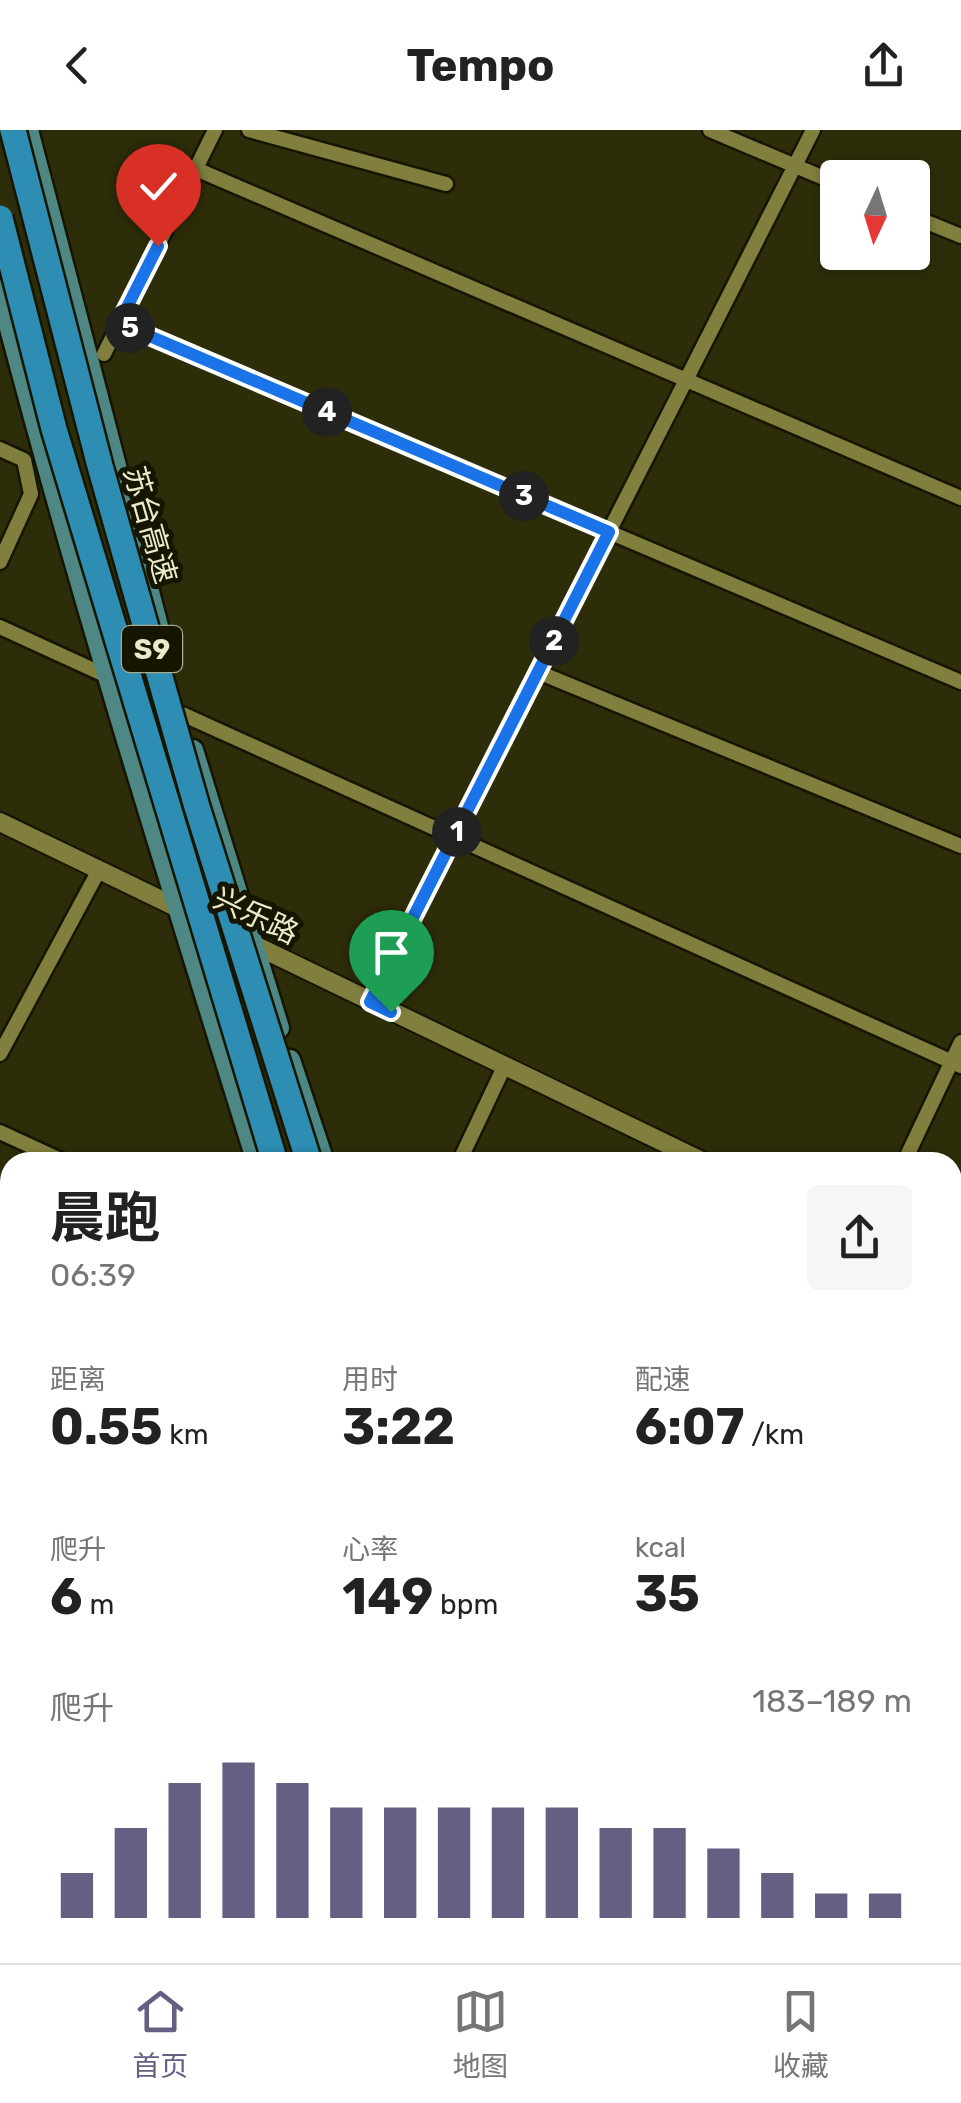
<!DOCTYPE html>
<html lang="zh">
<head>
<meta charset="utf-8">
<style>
	:root { --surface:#fff; --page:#f6f6f6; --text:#222; --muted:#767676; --line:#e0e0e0; --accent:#646083 }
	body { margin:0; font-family:Rubik,"Noto Sans SC",sans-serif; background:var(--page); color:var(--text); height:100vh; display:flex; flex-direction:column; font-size:38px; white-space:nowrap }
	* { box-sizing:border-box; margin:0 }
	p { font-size:32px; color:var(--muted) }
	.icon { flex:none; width:55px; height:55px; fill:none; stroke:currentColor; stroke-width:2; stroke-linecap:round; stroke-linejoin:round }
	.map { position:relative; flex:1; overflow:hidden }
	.panel { position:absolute; left:0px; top:1022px; width:962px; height:812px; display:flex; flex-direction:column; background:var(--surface); border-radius:30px 30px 0 0; box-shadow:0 2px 8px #0004 }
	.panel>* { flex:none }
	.needle { width:65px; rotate:184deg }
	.controls { position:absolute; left:820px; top:30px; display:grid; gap:20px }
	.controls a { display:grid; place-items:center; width:110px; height:110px; border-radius:10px; background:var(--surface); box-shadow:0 2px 8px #0004; font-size:50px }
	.pin { position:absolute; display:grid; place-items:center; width:85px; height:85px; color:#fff; margin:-102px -42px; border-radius:50% 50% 50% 0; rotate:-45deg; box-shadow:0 0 10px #0007 }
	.pin .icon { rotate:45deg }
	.km { position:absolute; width:50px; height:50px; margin:-25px; border-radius:50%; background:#222; color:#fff; font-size:28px; line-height:50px; text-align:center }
	.round { display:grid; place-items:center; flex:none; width:105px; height:105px; border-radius:10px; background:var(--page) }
	.head { display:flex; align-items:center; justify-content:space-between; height:170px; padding:0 50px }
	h1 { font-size:55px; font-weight:700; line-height:75px }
	.figures { display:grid; grid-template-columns:repeat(3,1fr); gap:15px; height:170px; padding:10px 50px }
	.figures div { display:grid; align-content:center }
	.figures b { font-size:50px; font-weight:700 }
	.figures small { font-size:28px; font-weight:400 }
	.figures p { font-size:28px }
	.chart { height:280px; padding:20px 50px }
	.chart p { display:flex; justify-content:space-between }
	.chart svg { width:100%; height:180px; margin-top:10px; stroke:var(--accent); stroke-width:6 }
	header { display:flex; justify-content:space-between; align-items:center; height:130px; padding:0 50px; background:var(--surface); font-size:45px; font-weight:700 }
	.dock { display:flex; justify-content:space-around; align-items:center; height:140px; border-top:2px solid var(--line); background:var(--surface); font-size:28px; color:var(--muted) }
	.dock a { display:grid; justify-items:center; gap:5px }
	.dock .active { color:var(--accent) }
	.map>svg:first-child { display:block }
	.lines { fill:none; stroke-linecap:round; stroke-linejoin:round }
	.canal { stroke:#021710; stroke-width:15 }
	.street-casing { stroke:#151502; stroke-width:19 }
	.secondary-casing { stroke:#151502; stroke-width:22 }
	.primary-casing { stroke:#151502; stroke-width:25 }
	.highway-casing { stroke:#151502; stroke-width:30 }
	.street { stroke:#807f3e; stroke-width:14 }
	.secondary { stroke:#807f3e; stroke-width:18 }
	.primary { stroke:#4e8784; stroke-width:20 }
	.highway { stroke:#2d8db3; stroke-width:25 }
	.highway-bridge-casing { stroke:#151502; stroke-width:30; stroke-linecap:butt }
	.highway-bridge { stroke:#2d8db3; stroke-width:25 }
	.route-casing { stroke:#fff; stroke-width:20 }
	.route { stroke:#1a73e8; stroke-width:12 }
	.labels { text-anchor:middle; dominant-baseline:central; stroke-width:10; stroke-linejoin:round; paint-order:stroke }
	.shield { fill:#161500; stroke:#aaaa8d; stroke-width:2.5 }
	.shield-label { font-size:28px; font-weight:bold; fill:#e9eac9 }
	.street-label { font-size:30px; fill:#e9eac9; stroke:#161500 }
</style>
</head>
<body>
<header><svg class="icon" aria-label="back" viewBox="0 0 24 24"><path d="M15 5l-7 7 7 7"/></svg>Tempo<svg class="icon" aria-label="share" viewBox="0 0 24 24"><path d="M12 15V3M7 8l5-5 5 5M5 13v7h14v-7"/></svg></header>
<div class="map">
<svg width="961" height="1833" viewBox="0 0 961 1833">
	<rect width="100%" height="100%" fill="#2e2d0a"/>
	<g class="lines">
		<g class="canal">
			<path d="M 0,1295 L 10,1301"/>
			<path d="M 812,1825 L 825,1833"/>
		</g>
		<defs>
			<g id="street">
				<path d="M 249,0 L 446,54"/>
				<path d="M 710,0 L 838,54"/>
				<path d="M 196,39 L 961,368"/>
				<path d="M 912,86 L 961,106"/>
				<path d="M 119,193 L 961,552"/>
				<path d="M 104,224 L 215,0"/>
				<path d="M 0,319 L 24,330 L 31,364 L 0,432"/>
				<path d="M 0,497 L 109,547"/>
				<path d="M 538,542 L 961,716"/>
				<path d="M 182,584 L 961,936"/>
				<path d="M 370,872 L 813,0"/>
				<path d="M 0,924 L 99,740"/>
				<path d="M 0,1002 L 65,1032"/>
				<path d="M 459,1032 L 504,937"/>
				<path d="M 904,1032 L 961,912"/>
				<path d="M 0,1263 L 10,1269"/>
				<path d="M 0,1420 L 10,1426"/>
				<path d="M 952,1432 L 961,1436"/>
				<path d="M 952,1486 L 961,1469"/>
				<path d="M 0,1784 L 10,1789"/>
				<path d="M 92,1825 L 110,1833"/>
				<path d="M 862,1825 L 874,1833"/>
				<path d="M 294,1833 L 300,1825"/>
			</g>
			<g id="secondary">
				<path d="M 0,692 L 704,1032"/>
				<path d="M 952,1151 L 961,1155"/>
			</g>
			<g id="primary">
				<path d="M 28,0 L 158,496"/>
				<path d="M 0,160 C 76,454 167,743 257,1032"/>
				<path d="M 193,620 L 279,898"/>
				<path d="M 290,930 L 324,1032"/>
				<path d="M 536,1825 L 538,1833"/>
				<path d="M 609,1825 L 612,1833"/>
			</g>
			<g id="highway">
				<path d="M 555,1825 L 558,1833"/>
				<path d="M 594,1825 L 596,1833"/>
			</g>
		</defs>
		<use href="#street" class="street-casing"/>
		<use href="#secondary" class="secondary-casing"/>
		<use href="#primary" class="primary-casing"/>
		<use href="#highway" class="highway-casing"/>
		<use href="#street" class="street"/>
		<use href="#secondary" class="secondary"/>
		<use href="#primary" class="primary"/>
		<use href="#highway" class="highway"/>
		<defs>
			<g id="highway-bridge">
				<path d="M 13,0 L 100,336 L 197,677 L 309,1032"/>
				<path d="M 0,88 L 54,299 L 275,1032"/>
			</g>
		</defs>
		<use href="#highway-bridge" class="highway-bridge-casing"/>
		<use href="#highway-bridge" class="highway-bridge"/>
	</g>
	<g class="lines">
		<defs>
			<path id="route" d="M 158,116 L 119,193 L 609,402 L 370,872 L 391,882"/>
		</defs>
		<use href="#route" class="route-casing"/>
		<use href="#route" class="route"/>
	</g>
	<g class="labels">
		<rect class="shield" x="122" y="496" width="60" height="46" rx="8"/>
		<g class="shield-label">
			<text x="152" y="519">S9</text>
		</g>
		<g class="street-label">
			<text transform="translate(150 395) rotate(74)">苏台高速</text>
			<text transform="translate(256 786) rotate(26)">兴乐路</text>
		</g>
	</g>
</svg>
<div class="controls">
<a><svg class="needle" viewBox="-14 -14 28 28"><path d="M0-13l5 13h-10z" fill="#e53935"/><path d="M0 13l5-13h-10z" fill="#767676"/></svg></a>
</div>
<div class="pin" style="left:391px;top:882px;background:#1e9e55"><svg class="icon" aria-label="arrive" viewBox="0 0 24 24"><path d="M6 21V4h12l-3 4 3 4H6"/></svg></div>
<div class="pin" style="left:158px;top:116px;background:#d93025"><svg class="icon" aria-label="check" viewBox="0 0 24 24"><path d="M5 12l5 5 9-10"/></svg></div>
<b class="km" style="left:457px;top:702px">1</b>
<b class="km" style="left:554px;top:511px">2</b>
<b class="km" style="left:524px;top:366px">3</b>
<b class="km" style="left:327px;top:282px">4</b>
<b class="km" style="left:130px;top:198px">5</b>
<section class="panel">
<div class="head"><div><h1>晨跑</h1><p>06:39</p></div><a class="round"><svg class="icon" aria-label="share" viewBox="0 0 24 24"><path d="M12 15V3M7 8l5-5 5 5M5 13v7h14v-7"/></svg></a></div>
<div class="figures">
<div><p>距离</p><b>0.55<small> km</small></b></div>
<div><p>用时</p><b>3:22</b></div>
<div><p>配速</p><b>6:07<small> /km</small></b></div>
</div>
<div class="figures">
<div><p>爬升</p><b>6<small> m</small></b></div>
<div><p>心率</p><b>149<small> bpm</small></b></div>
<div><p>kcal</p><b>35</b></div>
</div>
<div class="chart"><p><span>爬升</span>183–189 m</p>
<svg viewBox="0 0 160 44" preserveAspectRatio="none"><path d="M5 44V33M15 44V22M25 44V11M35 44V6M45 44V11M55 44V17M65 44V17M75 44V17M85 44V17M95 44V17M105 44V22M115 44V22M125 44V27M135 44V33M145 44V38M155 44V38"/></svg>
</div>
</section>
</div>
<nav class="dock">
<a class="active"><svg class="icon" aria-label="home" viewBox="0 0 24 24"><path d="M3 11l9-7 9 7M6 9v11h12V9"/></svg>首页</a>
<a><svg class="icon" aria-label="map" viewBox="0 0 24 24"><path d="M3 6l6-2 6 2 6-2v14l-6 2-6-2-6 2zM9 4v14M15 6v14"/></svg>地图</a>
<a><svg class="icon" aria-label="saved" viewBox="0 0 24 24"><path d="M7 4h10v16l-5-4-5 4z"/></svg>收藏</a>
</nav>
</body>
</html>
